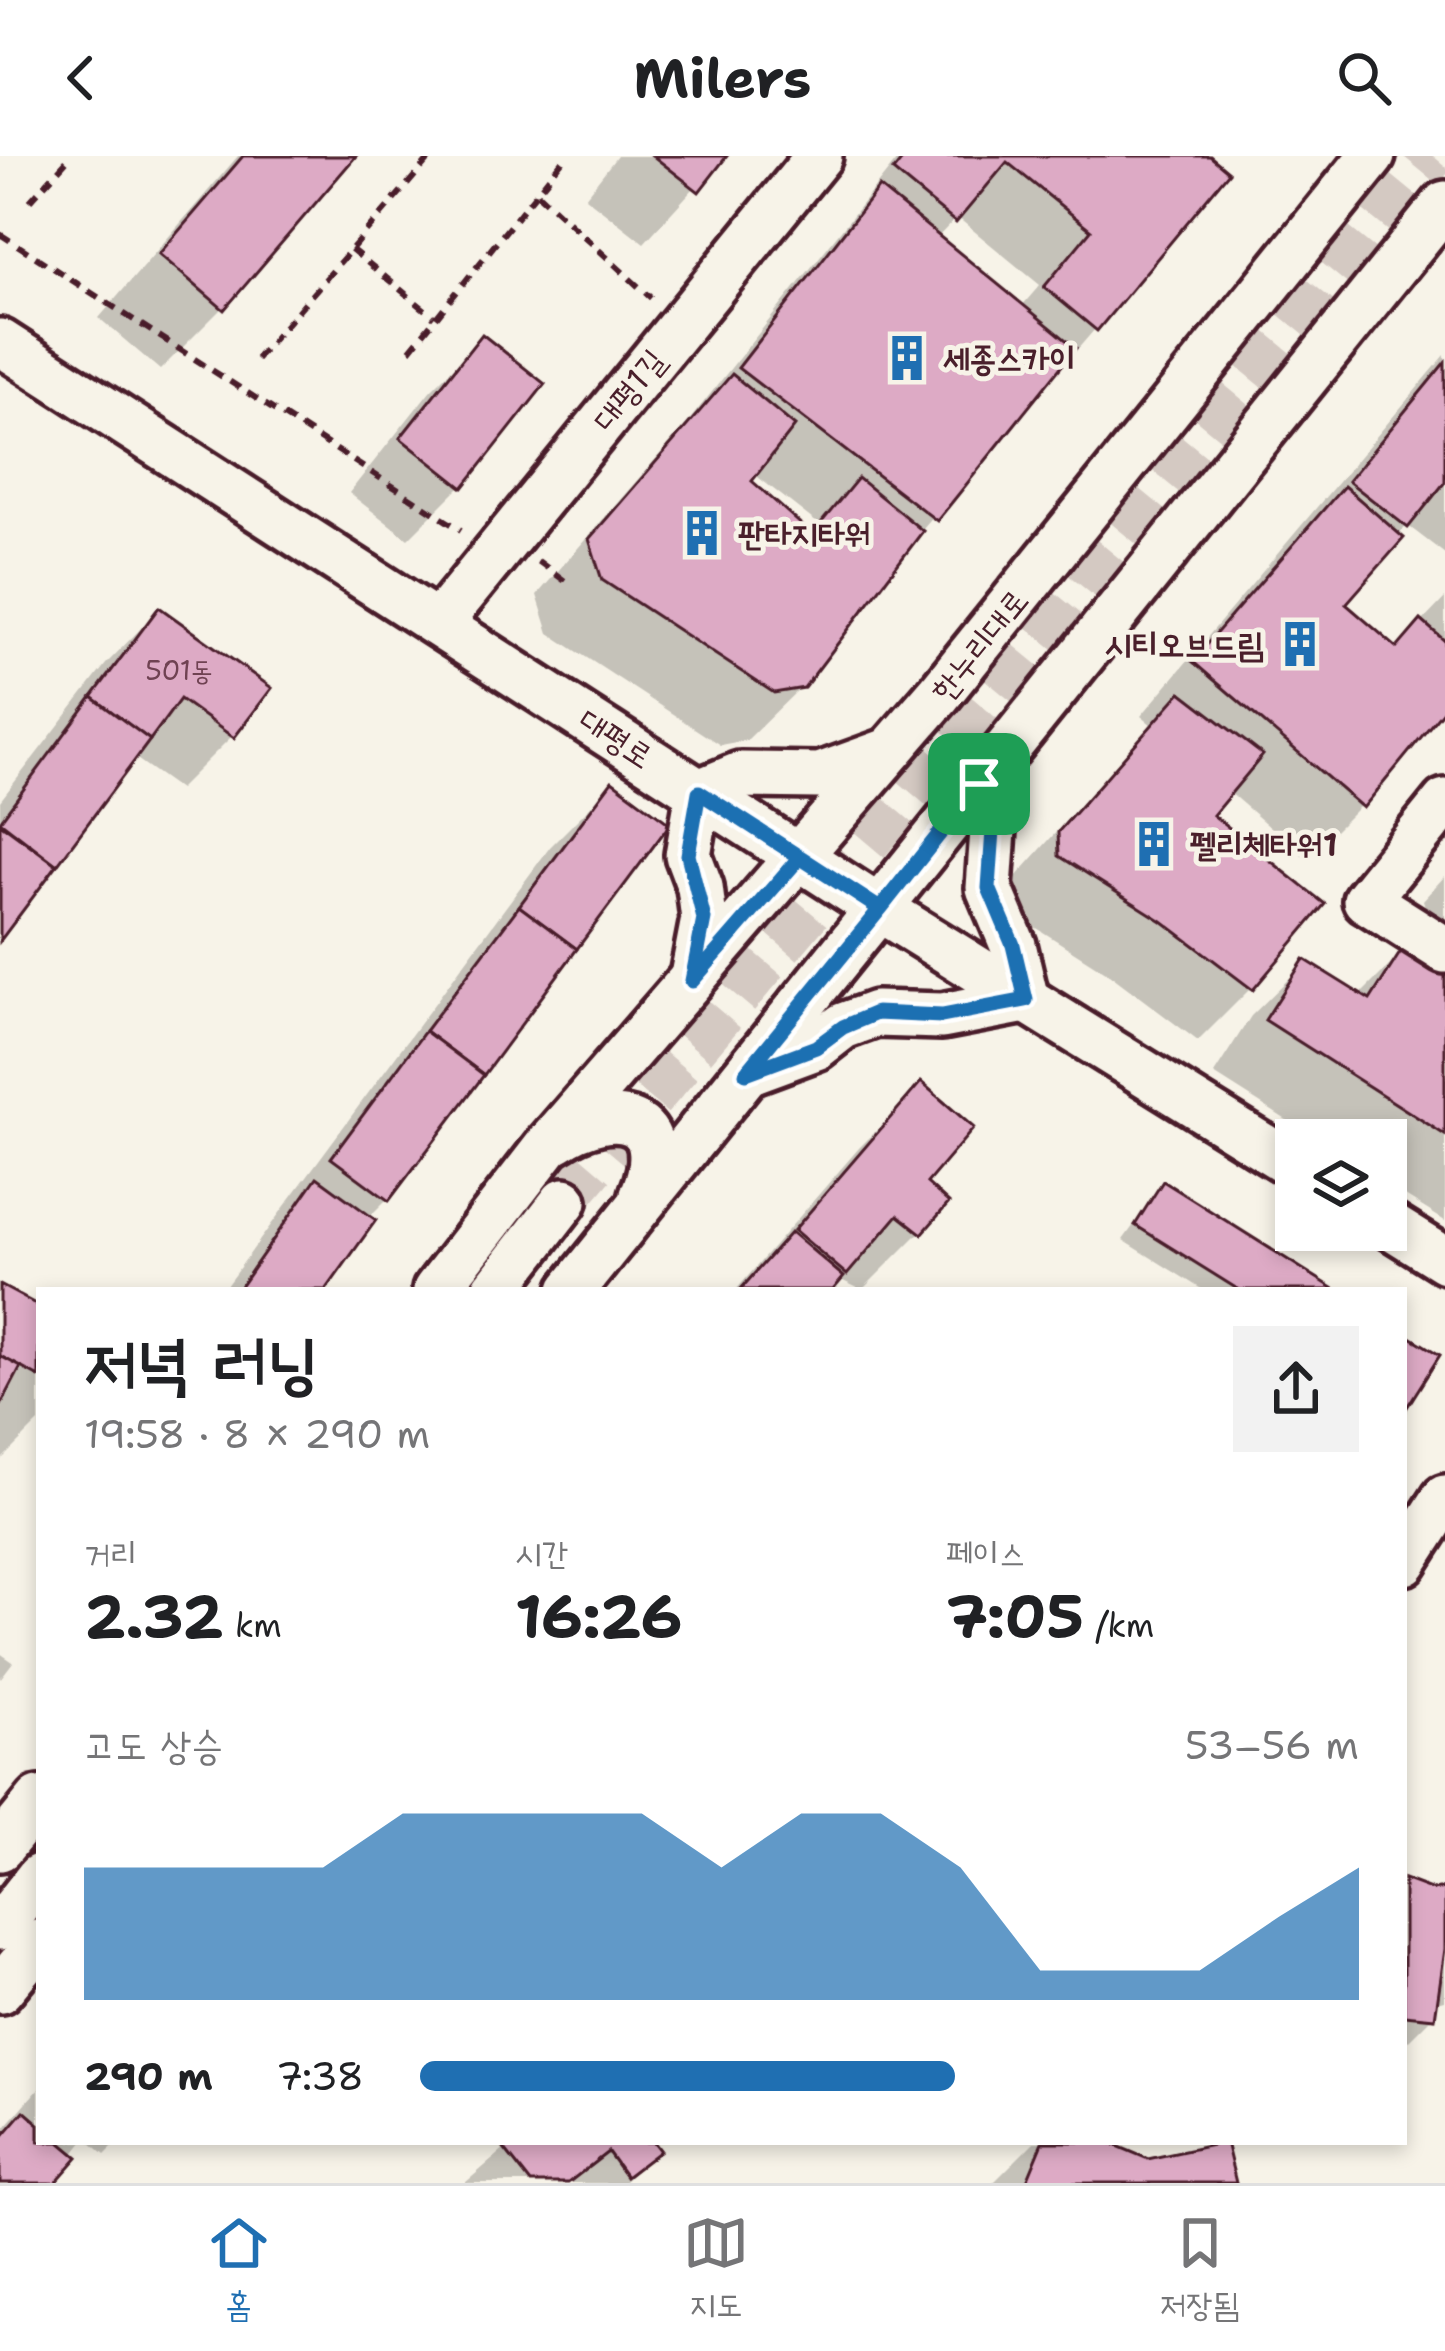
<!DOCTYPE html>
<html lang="ko">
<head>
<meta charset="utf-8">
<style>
	:root { --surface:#fff; --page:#f2f2f2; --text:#202124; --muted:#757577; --line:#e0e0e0; --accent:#1f6fb2 }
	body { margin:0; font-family:"Shantell Sans","Poor Story",sans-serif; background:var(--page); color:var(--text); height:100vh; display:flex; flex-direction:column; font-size:45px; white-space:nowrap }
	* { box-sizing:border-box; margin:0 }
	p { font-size:39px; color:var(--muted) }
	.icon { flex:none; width:66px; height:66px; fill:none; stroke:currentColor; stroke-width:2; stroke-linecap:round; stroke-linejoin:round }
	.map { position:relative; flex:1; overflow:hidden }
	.panel { position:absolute; left:36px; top:1131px; width:1371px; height:858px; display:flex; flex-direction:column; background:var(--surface); border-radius:0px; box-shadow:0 6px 18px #0003 }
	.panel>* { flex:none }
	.fabs { position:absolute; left:1275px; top:963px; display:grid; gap:24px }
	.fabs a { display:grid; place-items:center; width:132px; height:132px; border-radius:0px; background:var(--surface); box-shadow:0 6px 18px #0003; font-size:60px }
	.pin { position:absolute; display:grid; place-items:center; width:102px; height:102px; color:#fff; margin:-51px; border-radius:24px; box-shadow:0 6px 18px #0006 }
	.round { display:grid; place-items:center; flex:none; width:126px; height:126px; border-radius:0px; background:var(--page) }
	.overview { display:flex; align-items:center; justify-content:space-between; height:204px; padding:0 48px }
	h1 { font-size:66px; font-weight:700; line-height:90px }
	.metrics { display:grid; grid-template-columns:repeat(3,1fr); gap:18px; height:204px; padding:12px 48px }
	.metrics div { display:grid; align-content:center }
	.metrics b { font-size:60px; font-weight:700 }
	.metrics small { font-size:33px; font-weight:400 }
	.metrics p { font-size:33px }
	.chart { height:336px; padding:24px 48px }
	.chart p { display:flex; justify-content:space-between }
	.chart svg { width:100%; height:216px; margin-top:12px; fill:var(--accent); opacity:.7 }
	ul { padding:0 48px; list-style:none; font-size:39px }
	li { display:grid; grid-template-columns:192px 144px 1fr; align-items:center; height:90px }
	li i { height:30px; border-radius:15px; background:var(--accent) }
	header { display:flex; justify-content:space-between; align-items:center; height:156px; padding:0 48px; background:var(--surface); font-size:54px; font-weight:700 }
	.tabs { display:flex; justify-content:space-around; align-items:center; height:168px; border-top:3px solid var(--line); background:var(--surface); font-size:33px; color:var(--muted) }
	.tabs a { display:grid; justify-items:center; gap:6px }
	.tabs .selected { color:var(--accent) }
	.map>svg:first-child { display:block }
	.shadow { fill:#0003; fill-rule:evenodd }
	.building { fill:#ddaac5; stroke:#4a1f2b; stroke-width:3 }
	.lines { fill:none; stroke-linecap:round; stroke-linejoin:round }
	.minor-tunnel { stroke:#d4c9c2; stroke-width:45; stroke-dasharray:45 22; stroke-linecap:butt }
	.minor-casing { stroke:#4a1f2b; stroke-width:54 }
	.path { stroke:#4a1f2b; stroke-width:6; stroke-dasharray:12 9; stroke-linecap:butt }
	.minor { stroke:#f7f3e8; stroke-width:45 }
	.route-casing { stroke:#fff; stroke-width:24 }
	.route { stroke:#1f6fb2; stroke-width:15 }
	.labels { text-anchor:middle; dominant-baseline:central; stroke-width:10; stroke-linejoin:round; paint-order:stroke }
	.number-label { font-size:27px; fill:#6f4252 }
	.poi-label { font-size:33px; font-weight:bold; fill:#4a1f2b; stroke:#f7f3e8; text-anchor:start }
	.street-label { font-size:33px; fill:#4a1f2b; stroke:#f7f3e8 }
</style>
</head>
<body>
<header><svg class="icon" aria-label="back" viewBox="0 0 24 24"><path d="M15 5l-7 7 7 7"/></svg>Milers<svg class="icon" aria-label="search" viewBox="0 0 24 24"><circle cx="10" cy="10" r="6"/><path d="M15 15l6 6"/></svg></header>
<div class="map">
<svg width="1445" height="2027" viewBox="0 0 1445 2027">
	<rect width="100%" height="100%" fill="#f7f3e8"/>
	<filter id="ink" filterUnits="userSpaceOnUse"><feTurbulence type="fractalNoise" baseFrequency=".00833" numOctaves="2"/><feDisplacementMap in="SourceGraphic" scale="24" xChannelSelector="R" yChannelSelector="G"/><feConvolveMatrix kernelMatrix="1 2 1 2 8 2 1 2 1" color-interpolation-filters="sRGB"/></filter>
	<g filter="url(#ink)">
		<g class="shadow">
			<path d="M 238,0 L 352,0 L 222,152 L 160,214 L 99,162 Z"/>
			<path d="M 617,0 L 723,0 L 644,87 L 585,41 Z"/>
			<path d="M 900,0 L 1205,0 L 1095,173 L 910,387 L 802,530 L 747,584 L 720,589 L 549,477 L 537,439 L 688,266 ZM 957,61 L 1040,129 L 1021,151 L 937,82 ZM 754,318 L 817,367 L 807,377 L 748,325 Z"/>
			<path d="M 483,182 L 461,330 L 408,383 L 349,337 L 430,235 Z"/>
			<path d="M 1445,199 L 1445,398 L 1407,369 L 1342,449 L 1395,494 L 1445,442 L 1445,548 L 1360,650 L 1307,703 L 1229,636 L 1209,660 L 1251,832 L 1198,885 L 1109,818 L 1007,753 L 1006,732 L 1152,569 L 1141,560 Z"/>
			<path d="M 159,454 L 232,580 L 179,633 L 134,601 L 0,780 L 0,645 L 106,508 Z"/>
			<path d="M 612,629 L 387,1043 L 368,1062 L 323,1134 L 223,1134 L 550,691 Z"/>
			<path d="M 1445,720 L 1445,774 L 1429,764 L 1423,744 Z"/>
			<path d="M 1406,793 L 1445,818 L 1445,1065 L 1386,1028 L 1386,984 L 1318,984 L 1214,918 L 1251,860 L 1305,807 L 1358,841 Z"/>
			<path d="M 921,930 L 920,1076 L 862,1134 L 839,1123 L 829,1134 L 736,1134 L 859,992 Z"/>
			<path d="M 1163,1029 L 1330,1134 L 1203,1134 L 1123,1084 Z"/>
			<path d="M 0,1132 L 39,1153 L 39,1266 L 0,1305 Z"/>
			<path d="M 0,1497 L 13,1506 L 0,1523 Z"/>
			<path d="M 1404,1726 L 1433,1738 L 1445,1735 L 1445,1844 L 1434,1847 L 1432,1861 L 1404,1889 Z"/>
			<path d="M 39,1932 L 39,1986 L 83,1986 L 51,2027 L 0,2027 L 0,1977 Z"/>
			<path d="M 90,1986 L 118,1986 L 105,1999 Z"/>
			<path d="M 513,1986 L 649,1986 L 656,1995 L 623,2027 L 465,2027 Z"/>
			<path d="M 1034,1986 L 1100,1986 L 1148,2006 L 1233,2027 L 993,2027 Z"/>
		</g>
		<g class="building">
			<path d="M 243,0 L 356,0 L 224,154 L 159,98 Z"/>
			<path d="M 653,0 L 727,0 L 699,36 Z"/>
			<path d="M 905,0 L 1210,0 L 1229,16 L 1097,175 L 1044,131 L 1091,74 L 1007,6 L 956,67 L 893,15 Z"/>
			<path d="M 879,31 L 1076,192 L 937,365 L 738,212 Z"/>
			<path d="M 482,178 L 545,228 L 463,332 L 400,282 Z"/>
			<path d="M 1445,206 L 1445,326 L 1408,372 L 1348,325 Z"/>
			<path d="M 732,218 L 795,270 L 752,325 L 812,378 L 858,322 L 923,375 L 804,532 L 774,537 L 602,424 L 589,383 Z"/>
			<path d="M 1344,330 L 1404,382 L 1346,448 L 1397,492 L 1421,464 L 1445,485 L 1445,552 L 1363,652 L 1192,505 Z"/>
			<path d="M 159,451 L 272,532 L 234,582 L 180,543 L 150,584 L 92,541 Z"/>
			<path d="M 1181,536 L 1263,599 L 1213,659 L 1325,748 L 1253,834 L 1162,765 L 1059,700 L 1058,676 Z"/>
			<path d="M 92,541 L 150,584 L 57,709 L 0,665 Z"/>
			<path d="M 612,625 L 670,668 L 577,793 L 519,750 Z"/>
			<path d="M 0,667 L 57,709 L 0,785 Z"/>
			<path d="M 519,750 L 577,793 L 484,919 L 425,875 Z"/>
			<path d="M 1405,789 L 1445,814 L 1445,979 L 1265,864 L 1304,803 L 1370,844 Z"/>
			<path d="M 425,875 L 484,919 L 389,1045 L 331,1002 Z"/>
			<path d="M 921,926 L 974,972 L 927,1027 L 949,1047 L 922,1078 L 898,1059 L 847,1119 L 794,1074 Z"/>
			<path d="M 317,1021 L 376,1064 L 326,1134 L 238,1134 Z"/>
			<path d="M 1163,1025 L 1336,1134 L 1239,1134 L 1135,1069 Z"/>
			<path d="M 791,1076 L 844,1121 L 833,1134 L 740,1134 Z"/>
			<path d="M 0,1129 L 39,1150 L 39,1221 L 0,1200 Z"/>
			<path d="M 1404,1177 L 1440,1199 L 1404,1256 Z"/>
			<path d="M 0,1200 L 21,1211 L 0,1251 Z"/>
			<path d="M 1404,1723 L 1433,1734 L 1445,1732 L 1445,1793 L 1435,1862 L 1404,1859 Z"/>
			<path d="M 24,1955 L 39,1968 L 39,1986 L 60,1986 L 78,2001 L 55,2027 L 0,2027 L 0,1983 Z"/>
			<path d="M 508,1986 L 653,1986 L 660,1995 L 626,2021 L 608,1996 L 568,2027 L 531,2027 L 502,1990 Z"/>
			<path d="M 1043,1986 L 1108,1986 L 1148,2003 L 1226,1986 L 1236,2027 L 1026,2027 Z"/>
		</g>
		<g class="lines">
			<path class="minor-tunnel" d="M 564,1045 L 996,534 L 1433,0"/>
			<defs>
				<g id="minor">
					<path d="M 0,186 L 880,753 L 1296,1011"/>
					<path d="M 439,467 L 819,0"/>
					<path d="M 979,629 L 993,674 L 989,732 L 1013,789 L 1026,844"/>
					<path d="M 699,636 L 740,619 L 820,620 L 886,596"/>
					<path d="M 1445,646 L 1366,744 L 1445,794"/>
					<path d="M 693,820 L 704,763 L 700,731 L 688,699 L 699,636"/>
					<path d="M 751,915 L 816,891 L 843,870 L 876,858 L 942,860 L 1026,844"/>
					<path d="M 556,984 C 615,945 675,960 643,1039"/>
					<path d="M 1386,1067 L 1445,1104"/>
					<path d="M 436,1134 L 549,988 L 939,538 L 1372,0"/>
					<path d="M 495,1134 L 564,1045"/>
					<path d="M 572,1134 L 1445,48"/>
					<path d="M 1404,1406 L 1445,1342"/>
					<path d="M 0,1692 L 39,1644"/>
					<path d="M 0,1771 L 39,1721"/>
					<path d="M 0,1834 L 39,1787"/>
				</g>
			</defs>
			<use href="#minor" class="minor-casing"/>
			<g class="path">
				<path d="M 537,37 L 651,142"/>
				<path d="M 30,45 L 71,0"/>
				<path d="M 0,78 L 461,374"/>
				<path d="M 351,93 L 434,161"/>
				<path d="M 410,194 L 566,0"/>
				<path d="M 256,203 L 432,0"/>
				<path d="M 538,405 L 569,428"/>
			</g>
			<use href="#minor" class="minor"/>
		</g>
	</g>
	<g class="lines" filter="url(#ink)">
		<defs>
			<path id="route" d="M 979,628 L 880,753 L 699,636 L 688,699 L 704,763 L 692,825 L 800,701 L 880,753 L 746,917 L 816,891 L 843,871 L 876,857 L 942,860 L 1026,844 L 1013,789 L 989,732 L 993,674 L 979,628"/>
		</defs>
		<use href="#route" class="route-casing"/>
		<use href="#route" class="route"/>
	</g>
	<defs>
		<symbol id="building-bare" viewBox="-9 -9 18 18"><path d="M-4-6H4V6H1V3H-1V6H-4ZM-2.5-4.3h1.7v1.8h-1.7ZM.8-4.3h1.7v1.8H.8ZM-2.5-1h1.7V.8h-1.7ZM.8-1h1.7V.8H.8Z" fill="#1f6fb2" stroke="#f7f3e8" stroke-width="2.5" paint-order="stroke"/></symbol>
	</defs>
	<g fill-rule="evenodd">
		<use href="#building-bare" x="874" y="169" width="66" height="66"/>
		<use href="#building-bare" x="669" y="344" width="66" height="66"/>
		<use href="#building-bare" x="1267" y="455" width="66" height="66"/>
		<use href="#building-bare" x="1121" y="655" width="66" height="66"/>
	</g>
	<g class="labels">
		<g class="number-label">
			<text x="179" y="514">501동</text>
		</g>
		<g class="poi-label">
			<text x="943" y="202">세종스카이</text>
			<text x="738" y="377">판타지타워</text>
			<text x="1264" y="488" text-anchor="end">시티오브드림</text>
			<text x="1190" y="688">펠리체타워1</text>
		</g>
		<g class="street-label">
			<text transform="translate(629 234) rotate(-51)">대평1길</text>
			<text transform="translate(979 489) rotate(-51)">한누리대로</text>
			<text transform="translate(616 582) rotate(33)">대평로</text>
		</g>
	</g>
</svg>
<div class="fabs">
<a><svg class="icon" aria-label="layers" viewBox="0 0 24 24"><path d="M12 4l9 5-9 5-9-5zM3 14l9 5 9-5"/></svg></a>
</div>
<div class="pin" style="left:979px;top:628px;background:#1e9e55"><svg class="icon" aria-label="arrive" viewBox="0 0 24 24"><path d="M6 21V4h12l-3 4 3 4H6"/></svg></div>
<section class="panel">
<div class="overview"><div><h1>저녁 러닝</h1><p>19:58 · 8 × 290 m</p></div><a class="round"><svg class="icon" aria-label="share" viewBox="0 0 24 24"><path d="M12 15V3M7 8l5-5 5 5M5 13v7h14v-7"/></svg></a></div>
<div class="metrics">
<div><p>거리</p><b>2.32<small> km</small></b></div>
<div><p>시간</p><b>16:26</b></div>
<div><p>페이스</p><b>7:05<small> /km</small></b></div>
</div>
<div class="chart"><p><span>고도 상승</span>53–56 m</p>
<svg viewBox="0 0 160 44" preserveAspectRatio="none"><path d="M0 44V17L10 17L20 17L30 17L40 6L50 6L60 6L70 6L80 17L90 6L100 6L110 17L120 38L130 38L140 38L150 27L160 17V44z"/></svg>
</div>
<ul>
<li><b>290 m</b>7:38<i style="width:57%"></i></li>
</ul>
</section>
</div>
<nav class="tabs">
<a class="selected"><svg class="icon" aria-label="home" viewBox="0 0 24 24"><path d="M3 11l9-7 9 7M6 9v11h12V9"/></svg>홈</a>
<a><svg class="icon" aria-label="map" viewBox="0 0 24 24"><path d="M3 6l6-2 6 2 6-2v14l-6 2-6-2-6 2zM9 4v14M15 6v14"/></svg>지도</a>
<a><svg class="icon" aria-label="saved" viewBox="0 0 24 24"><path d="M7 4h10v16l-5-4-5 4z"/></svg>저장됨</a>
</nav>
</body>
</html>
